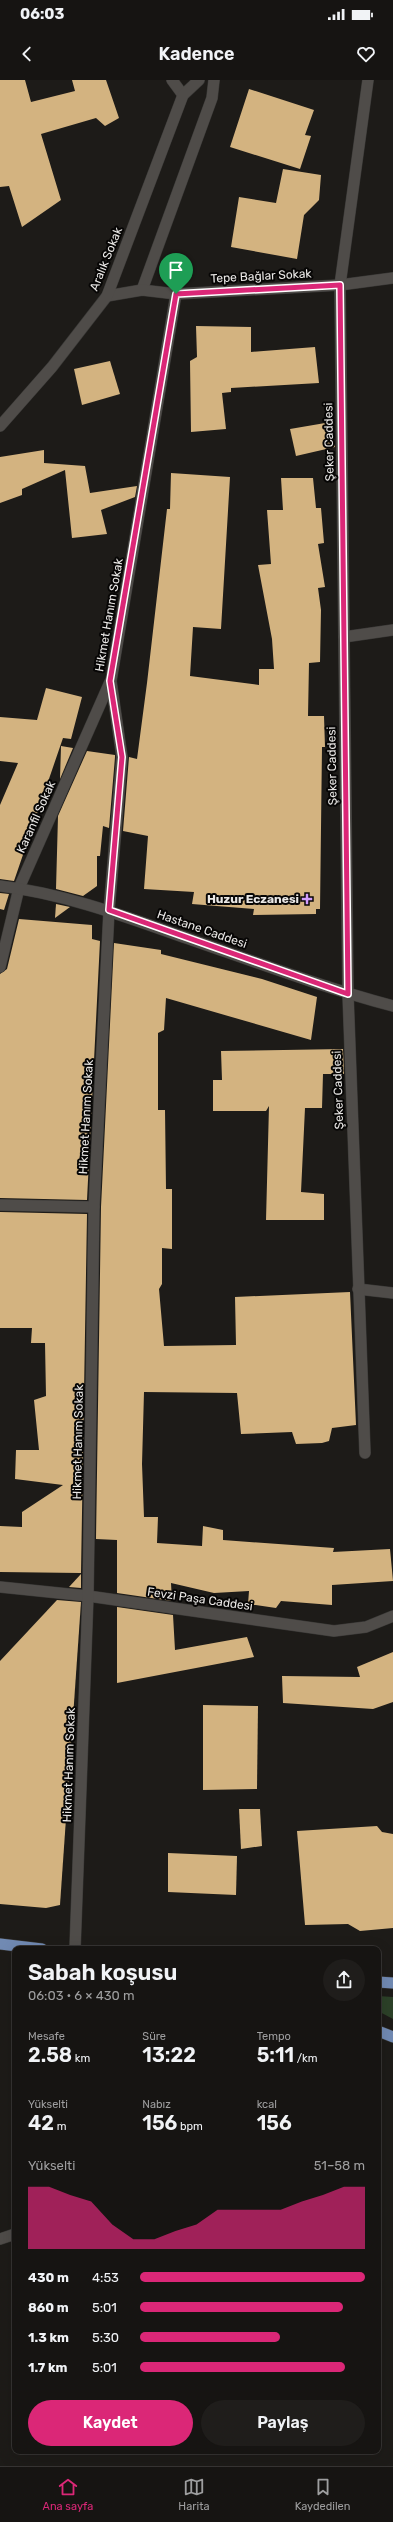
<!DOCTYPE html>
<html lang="tr">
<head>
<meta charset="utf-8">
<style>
	:root { --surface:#161412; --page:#1f1d1b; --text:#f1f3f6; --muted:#9e9e9f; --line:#353332; --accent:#db2777 }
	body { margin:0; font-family:Rubik,sans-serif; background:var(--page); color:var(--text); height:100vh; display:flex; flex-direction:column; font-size:15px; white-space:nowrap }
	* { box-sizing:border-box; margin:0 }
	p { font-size:13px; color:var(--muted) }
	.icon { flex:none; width:22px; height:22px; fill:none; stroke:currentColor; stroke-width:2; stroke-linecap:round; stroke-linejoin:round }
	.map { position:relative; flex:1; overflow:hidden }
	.side { position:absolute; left:12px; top:1866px; width:369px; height:508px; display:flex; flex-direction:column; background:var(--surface); border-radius:8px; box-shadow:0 4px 16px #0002,0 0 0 1px var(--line) }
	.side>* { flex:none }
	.pin { position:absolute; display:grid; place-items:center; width:34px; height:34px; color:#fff; margin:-41px -17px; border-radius:50% 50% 50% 0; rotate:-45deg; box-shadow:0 0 4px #0007 }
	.pin .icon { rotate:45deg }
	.round { display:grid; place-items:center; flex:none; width:42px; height:42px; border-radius:21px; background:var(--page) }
	.headline { display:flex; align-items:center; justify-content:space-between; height:68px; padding:0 16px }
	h1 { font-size:22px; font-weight:600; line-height:30px }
	.metrics { display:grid; grid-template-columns:repeat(3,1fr); gap:6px; height:68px; padding:4px 16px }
	.metrics div { display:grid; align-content:center }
	.metrics b { font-size:20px; font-weight:600 }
	.metrics small { font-size:11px; font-weight:400 }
	.metrics p { font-size:11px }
	.chart { height:112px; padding:8px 16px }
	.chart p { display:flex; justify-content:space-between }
	.chart svg { width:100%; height:72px; margin-top:4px; fill:var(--accent); opacity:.7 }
	.action { display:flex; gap:8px; margin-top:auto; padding:8px 16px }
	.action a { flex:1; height:46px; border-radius:24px; background:var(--accent); color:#fff; font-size:16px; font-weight:600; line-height:46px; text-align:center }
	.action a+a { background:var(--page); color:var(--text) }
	ul { padding:0 16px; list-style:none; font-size:13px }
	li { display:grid; grid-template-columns:64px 48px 1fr; align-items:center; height:30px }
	li i { height:10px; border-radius:5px; background:var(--accent) }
	.status { display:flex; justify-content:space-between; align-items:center; height:28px; padding:0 20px; background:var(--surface); direction:ltr }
	.status svg { height:11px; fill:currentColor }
	header { display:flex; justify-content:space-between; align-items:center; height:52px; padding:0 16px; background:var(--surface); font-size:18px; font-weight:600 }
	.tabs { display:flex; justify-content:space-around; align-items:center; height:56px; border-top:1px solid var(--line); background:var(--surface); font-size:11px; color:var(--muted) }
	.tabs a { display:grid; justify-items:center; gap:2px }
	.tabs .selected { color:var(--accent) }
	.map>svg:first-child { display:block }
	.green { fill:#2c4128 }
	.building { fill:#d3b380 }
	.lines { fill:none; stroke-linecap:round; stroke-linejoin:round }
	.minor-casing { stroke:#393836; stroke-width:12 }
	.tertiary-casing { stroke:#393836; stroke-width:12 }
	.primary-casing { stroke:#393836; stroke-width:12 }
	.minor { stroke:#4f4c49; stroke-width:11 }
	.tertiary { stroke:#4f4c49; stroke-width:11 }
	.primary { stroke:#718ab3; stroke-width:11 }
	.route-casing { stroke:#fff; stroke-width:8 }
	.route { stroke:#db2777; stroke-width:5 }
	.poi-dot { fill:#d19dfe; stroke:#070605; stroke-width:1.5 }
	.labels { text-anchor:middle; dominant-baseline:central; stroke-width:4; stroke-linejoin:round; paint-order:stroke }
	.street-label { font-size:12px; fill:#eae8e6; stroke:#070605 }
	.poi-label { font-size:12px; font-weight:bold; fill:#eae8e6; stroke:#070605; text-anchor:end }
</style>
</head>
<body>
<div class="status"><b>06:03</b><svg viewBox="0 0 49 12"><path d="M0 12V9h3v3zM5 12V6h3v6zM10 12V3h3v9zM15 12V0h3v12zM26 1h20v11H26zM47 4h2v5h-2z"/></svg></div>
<header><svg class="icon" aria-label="back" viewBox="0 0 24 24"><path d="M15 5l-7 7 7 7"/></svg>Kadence<svg class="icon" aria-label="heart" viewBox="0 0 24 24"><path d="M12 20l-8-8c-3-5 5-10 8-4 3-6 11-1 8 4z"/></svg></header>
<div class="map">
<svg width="393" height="2386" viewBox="0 0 393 2386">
	<rect width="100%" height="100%" fill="#1d1b18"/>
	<path class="green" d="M 378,1916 L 393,1917 L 393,1939 L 378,1931 Z"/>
	<g class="building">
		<path d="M 0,0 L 25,0 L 31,22 L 75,11 L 72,0 L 106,0 L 119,38 L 105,46 L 96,38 L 41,54 L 61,120 L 22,147 L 9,106 L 0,107 Z"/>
		<path d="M 249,9 L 314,30 L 305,55 L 311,56 L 300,89 L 230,67 Z"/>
		<path d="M 283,89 L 321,95 L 319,120 L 304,135 L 297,179 L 231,167 L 239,117 L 276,123 Z"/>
		<path d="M 196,246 L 251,247 L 251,272 L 315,267 L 319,303 L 231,308 L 231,312 L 222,313 L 226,349 L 191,352 L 190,281 L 197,277 Z"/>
		<path d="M 110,281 L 120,314 L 82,325 L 74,289 Z"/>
		<path d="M 331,342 L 335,367 L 296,376 L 290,349 Z"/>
		<path d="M 44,370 L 44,383 L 85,386 L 90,413 L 137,406 L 135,417 L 101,430 L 107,454 L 72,458 L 65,390 L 22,409 L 22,415 L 0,423 L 0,377 Z"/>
		<path d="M 171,393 L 230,397 L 221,549 L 193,547 L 190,596 L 259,605 L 259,589 L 274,589 L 272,559 L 258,485 L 271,484 L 267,430 L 283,430 L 281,398 L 313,398 L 316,428 L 321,428 L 324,463 L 318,464 L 325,507 L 318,508 L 321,530 L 320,582 L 309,583 L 308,636 L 324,636 L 325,667 L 322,667 L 320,829 L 316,829 L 316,834 L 253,835 L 254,829 L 192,824 L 194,812 L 144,809 L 148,756 L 123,751 L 129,677 L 137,679 L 147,603 L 167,429 L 170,429 Z"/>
		<path d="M 46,608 L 82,617 L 71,659 L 63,658 L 14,801 L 0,799 L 0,725 L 18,683 L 0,681 L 0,637 L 37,640 Z"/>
		<path d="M 61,666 L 73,668 L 60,699 Z"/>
		<path d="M 87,671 L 115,675 L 115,677 L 109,748 L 103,746 L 100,776 L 97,776 L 97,806 L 83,816 L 56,809 L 58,736 Z"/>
		<path d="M 0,813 L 9,814 L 4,830 L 0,829 Z"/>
		<path d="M 56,824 L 70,827 L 55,838 Z"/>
		<path d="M 19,839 L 92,845 L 92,859 L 100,861 L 87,1120 L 0,1118 L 0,894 L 7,889 Z"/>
		<path d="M 114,863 L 161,870 L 161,874 L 262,899 L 317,917 L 311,960 L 166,918 L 164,950 L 158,953 L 158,1030 L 165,1030 L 166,1109 L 172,1109 L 172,1169 L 162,1168 L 162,1204 L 159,1209 L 164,1266 L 236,1265 L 235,1217 L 350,1212 L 356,1345 L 332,1348 L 329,1361 L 322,1363 L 296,1364 L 292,1352 L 241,1354 L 237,1313 L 144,1312 L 142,1384 L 144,1437 L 158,1437 L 157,1463 L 202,1466 L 203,1446 L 223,1450 L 223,1460 L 334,1468 L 333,1472 L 390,1469 L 393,1501 L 332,1505 L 332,1525 L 281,1521 L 276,1528 L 248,1524 L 249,1511 L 214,1513 L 171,1503 L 172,1521 L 117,1513 L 117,1460 L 96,1459 L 101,1127 Z"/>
		<path d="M 343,969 L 344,994 L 323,994 L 322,1028 L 305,1028 L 301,1112 L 324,1114 L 324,1140 L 266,1140 L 269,1026 L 266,1031 L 213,1031 L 213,1000 L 222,1000 L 221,971 Z"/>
		<path d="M 0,1132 L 87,1134 L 81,1493 L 0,1492 L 0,1446 L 22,1447 L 22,1432 L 63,1405 L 15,1399 L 16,1370 L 39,1370 L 34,1320 L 46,1316 L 45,1263 L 31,1263 L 32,1248 L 0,1248 Z"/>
		<path d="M 81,1494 L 81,1508 L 69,1507 Z"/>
		<path d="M 57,1520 L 81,1522 L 60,1825 L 46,1828 L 0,1824 L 0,1581 Z"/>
		<path d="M 117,1527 L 173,1535 L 175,1570 L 247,1557 L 254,1577 L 117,1603 Z"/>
		<path d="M 393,1572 L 393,1622 L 373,1629 L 283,1623 L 282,1596 L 360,1597 L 357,1587 Z"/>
		<path d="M 203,1625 L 258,1626 L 257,1709 L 203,1710 Z"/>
		<path d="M 239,1729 L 260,1729 L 262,1766 L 241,1769 Z"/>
		<path d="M 377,1746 L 382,1752 L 393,1754 L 393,1848 L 360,1851 L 348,1844 L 305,1845 L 297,1751 Z"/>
		<path d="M 168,1773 L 237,1776 L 236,1815 L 168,1812 Z"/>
	</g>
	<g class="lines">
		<defs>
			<g id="minor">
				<path d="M 172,0 L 183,15"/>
				<path d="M 142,210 L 212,18 L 214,0"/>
				<path d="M 107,216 L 142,210 L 176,214 L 340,205 L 393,198"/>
				<path d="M 0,346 L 52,287 L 107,216 L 183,15 L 199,0"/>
				<path d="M 344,557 L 393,550"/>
				<path d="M 0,887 L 19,808 L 110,602"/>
				<path d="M 0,1125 L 94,1127"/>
				<path d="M 358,1209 L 393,1213"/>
				<path d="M 365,1373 L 348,914 L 340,205 L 368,0"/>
				<path d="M 0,1507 L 88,1516 L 334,1551 L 366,1547 L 393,1536"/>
				<path d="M 75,1869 L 88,1516 L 94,1127 L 109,831 L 122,677 L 111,601 L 176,214"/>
				<path d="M 0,2159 L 15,2154"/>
			</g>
			<path id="tertiary" d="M 0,806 C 59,813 116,833 172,853 C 245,878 318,906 393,926"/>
			<g id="primary">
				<path d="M 0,1864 L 42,1869"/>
				<path d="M 378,1902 L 393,1903"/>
				<path d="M 378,1951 L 393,1957"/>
			</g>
		</defs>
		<use href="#minor" class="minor-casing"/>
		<use href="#tertiary" class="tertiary-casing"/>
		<use href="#primary" class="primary-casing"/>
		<use href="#minor" class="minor"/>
		<use href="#tertiary" class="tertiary"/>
		<use href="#primary" class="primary"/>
	</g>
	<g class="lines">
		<defs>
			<path id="route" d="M 340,205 L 348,914 L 109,830 L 122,677 L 110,601 L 176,214 Z"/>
		</defs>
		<use href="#route" class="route-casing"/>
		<use href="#route" class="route"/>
	</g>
	<path class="poi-dot" d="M305 813h4v4h4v4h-4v4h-4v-4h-4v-4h4z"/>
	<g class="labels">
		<g class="street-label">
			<text transform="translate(106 179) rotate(-68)">Aralık Sokak</text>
			<text transform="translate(261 196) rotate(-3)">Tepe Bağlar Sokak</text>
			<text transform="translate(329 362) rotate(-91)">Şeker Caddesi</text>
			<text transform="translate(109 535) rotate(-80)">Hikmet Hanım Sokak</text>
			<text transform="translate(332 686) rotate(-91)">Şeker Caddesi</text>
			<text transform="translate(36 737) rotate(-66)">Karanfil Sokak</text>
			<text transform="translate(202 849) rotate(19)">Hastane Caddesi</text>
			<text transform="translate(338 1010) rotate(-92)">Şeker Caddesi</text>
			<text transform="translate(86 1037) rotate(-87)">Hikmet Hanım Sokak</text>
			<text transform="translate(78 1362) rotate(-89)">Hikmet Hanım Sokak</text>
			<text transform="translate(200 1519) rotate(8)">Fevzi Paşa Caddesi</text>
			<text transform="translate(69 1685) rotate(-88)">Hikmet Hanım Sokak</text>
		</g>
		<g class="poi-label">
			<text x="299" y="819">Huzur Eczanesi</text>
		</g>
	</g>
</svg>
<div class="pin" style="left:176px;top:214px;background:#1e9e55"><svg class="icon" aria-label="arrive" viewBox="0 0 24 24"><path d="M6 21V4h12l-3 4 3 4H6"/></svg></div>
<section class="side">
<div class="headline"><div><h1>Sabah koşusu</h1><p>06:03 · 6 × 430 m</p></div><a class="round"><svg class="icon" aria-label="share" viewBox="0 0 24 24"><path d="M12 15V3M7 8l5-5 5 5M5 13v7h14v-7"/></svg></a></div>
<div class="metrics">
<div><p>Mesafe</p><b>2.58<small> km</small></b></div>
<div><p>Süre</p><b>13:22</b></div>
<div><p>Tempo</p><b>5:11<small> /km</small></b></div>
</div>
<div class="metrics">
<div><p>Yükselti</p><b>42<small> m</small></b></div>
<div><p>Nabız</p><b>156<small> bpm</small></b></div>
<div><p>kcal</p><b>156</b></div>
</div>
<div class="chart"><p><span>Yükselti</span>51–58 m</p>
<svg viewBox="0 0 160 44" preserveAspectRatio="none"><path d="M0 44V6L10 6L20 11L30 15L40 29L50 38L60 38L70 33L80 29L90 20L100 20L110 20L120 20L130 15L140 11L150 6L160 6V44z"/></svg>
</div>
<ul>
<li><b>430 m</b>4:53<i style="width:100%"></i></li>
<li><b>860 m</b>5:01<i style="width:90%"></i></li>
<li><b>1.3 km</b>5:30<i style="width:62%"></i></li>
<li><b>1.7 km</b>5:01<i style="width:91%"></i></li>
</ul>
<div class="action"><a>Kaydet</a><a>Paylaş</a></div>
</section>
</div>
<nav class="tabs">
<a class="selected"><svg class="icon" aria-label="home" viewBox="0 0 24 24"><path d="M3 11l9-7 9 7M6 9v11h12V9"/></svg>Ana sayfa</a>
<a><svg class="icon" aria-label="map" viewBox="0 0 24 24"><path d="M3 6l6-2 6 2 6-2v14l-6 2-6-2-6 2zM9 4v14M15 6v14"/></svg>Harita</a>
<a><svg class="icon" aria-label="saved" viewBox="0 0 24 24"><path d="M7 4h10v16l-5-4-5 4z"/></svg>Kaydedilen</a>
</nav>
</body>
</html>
